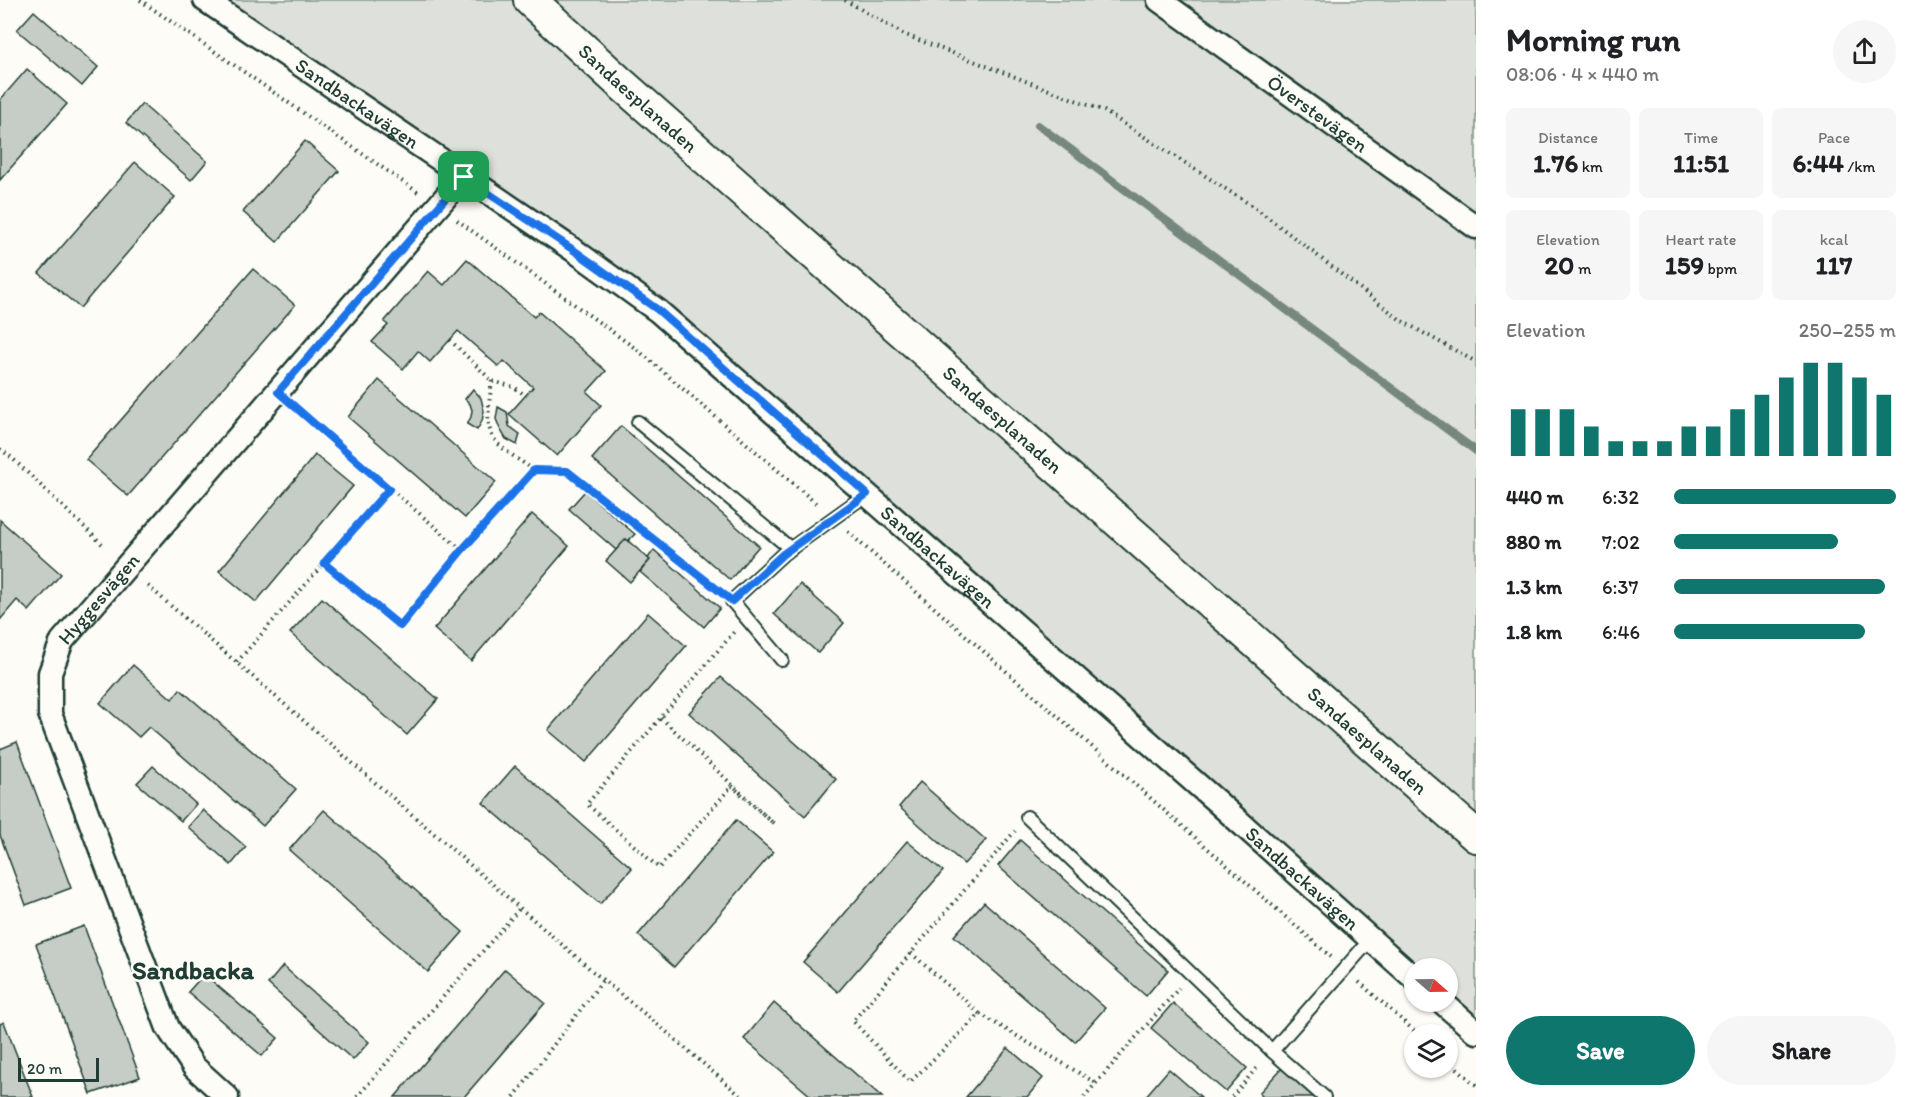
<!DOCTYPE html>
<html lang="en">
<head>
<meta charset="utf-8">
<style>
	:root { --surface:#fff; --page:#f6f6f6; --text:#202124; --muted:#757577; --accent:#0f766e }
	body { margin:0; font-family:Itim,sans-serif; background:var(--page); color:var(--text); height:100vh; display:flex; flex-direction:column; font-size:22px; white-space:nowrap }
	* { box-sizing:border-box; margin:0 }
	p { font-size:20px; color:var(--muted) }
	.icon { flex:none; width:33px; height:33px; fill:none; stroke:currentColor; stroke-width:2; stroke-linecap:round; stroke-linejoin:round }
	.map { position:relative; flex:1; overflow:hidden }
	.side { display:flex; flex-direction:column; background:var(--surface); width:450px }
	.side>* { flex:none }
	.needle { width:39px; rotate:110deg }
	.buttons { position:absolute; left:1404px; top:958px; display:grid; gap:12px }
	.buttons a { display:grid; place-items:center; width:54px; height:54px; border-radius:50%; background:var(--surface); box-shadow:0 2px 4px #0004; font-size:30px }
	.scale { position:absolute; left:18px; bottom:15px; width:81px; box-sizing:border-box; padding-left:6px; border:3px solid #1f3d34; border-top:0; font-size:16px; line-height:21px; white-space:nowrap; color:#1f3d34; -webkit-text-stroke:4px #fdfcf7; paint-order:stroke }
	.pin { position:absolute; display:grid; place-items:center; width:51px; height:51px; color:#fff; margin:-26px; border-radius:12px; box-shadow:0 3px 9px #0006 }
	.round { display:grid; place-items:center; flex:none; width:63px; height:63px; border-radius:32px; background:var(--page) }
	.headline { display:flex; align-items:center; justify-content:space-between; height:102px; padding:0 30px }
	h1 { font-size:33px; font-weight:700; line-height:45px }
	.stats { display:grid; grid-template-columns:repeat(3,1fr); gap:9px; height:102px; padding:6px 30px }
	.stats div { display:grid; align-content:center; border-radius:9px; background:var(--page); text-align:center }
	.stats b { font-size:26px; font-weight:700 }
	.stats small { font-size:16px; font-weight:400 }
	.stats p { font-size:16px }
	.chart { height:168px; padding:12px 30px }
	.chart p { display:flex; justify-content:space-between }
	.chart svg { width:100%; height:108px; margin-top:6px; stroke:var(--accent); stroke-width:6 }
	.button { display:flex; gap:12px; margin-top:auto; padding:12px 30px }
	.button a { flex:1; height:69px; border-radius:36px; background:var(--accent); color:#fff; font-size:24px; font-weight:700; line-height:69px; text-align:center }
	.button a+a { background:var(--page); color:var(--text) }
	ul { padding:0 30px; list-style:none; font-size:20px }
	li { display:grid; grid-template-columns:96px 72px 1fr; align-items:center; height:45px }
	li i { height:15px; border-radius:8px; background:var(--accent) }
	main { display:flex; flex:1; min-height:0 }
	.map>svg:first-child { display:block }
	.green { fill:#dde0db; stroke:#7e8e88; stroke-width:1.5 }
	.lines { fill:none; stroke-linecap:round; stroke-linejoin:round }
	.stream { stroke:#75877f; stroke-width:8 }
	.building { fill:#c6cdc7; stroke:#1f3d34; stroke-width:1.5 }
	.lane-casing { stroke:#1f3d34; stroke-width:16 }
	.street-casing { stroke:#1f3d34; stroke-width:27 }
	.secondary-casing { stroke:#1f3d34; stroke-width:36 }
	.path { stroke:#1f3d34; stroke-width:4; stroke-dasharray:1.5 4.5; stroke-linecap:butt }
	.lane { stroke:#fdfcf7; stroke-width:12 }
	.street { stroke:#fdfcf7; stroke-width:22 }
	.secondary { stroke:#fdfcf7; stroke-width:32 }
	.route-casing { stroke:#fff; stroke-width:12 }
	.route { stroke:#1a73e8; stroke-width:8 }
	.labels { text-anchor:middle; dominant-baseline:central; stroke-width:5; stroke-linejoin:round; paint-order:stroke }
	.street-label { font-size:20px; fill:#1f3d34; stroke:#fdfcf7 }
	.district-label { font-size:26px; font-weight:bold; fill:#1f3d34; stroke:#fdfcf7 }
</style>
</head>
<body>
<main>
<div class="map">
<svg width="1476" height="1097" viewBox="0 0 1476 1097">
	<rect width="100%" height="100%" fill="#fdfcf7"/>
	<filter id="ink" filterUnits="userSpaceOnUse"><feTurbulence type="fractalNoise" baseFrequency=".0167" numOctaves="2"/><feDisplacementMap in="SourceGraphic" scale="12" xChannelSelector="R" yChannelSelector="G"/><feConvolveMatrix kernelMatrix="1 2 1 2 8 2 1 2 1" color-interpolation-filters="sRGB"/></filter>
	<g filter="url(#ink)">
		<path class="green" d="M 205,0 L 1476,0 L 1476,1032 L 1448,1002 L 1448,969 L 1414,969 L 743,383 Z"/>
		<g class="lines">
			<path class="stream" d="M 1038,125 L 1476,451"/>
		</g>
		<g class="building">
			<path d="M 34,11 L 98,67 L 82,86 L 17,30 Z"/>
			<path d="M 27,69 L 67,104 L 0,180 L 0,100 Z"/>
			<path d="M 142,104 L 207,161 L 191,180 L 126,123 Z"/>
			<path d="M 305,141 L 339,171 L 277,242 L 243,212 Z"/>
			<path d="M 135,162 L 175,197 L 80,308 L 39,273 Z"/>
			<path d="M 467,259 L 534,317 L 539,312 L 606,371 L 587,392 L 601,405 L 557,456 L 509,414 L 533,387 L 504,361 L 499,367 L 458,331 L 430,362 L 418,351 L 403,369 L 372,342 L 388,325 L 384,322 L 428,271 L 444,285 Z"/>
			<path d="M 253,269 L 295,305 L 128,496 L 86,460 Z"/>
			<path d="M 379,380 L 496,482 L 465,518 L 348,417 Z"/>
			<path d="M 473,389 L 481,398 L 484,411 L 482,421 L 477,430 L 467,424 L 471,417 L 472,410 L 470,404 L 465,399 Z"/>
			<path d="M 498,407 L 507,412 L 509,426 L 520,434 L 517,445 L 506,439 L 500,429 L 496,419 Z"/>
			<path d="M 621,426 L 759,546 L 730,580 L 592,459 Z"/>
			<path d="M 315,455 L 353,486 L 256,602 L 219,571 Z"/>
			<path d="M 585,491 L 635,534 L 628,541 L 626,539 L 616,550 L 569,509 Z"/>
			<path d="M 532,514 L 569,546 L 471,661 L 434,629 Z"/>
			<path d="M 0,520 L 61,574 L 29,611 L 17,600 L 0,620 Z"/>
			<path d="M 626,539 L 650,560 L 630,582 L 606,561 Z"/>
			<path d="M 654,550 L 720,608 L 704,627 L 640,572 L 650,560 L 648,558 Z"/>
			<path d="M 800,584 L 844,623 L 818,653 L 774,614 Z"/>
			<path d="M 322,598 L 438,699 L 407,735 L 290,633 Z"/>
			<path d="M 648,613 L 686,646 L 586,762 L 548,730 Z"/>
			<path d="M 133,665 L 172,699 L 180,689 L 296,789 L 263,826 L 149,727 L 139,737 L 100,703 Z"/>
			<path d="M 721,677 L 836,779 L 805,816 L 689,713 Z"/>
			<path d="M 17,742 L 71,888 L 26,905 L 0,835 L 0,749 Z"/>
			<path d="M 153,766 L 196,804 L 181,821 L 137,783 Z"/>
			<path d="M 515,766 L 632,868 L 600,904 L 483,803 Z"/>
			<path d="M 920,782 L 986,840 L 964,864 L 899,807 Z"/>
			<path d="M 203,810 L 246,847 L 231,865 L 188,827 Z"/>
			<path d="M 324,810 L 463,932 L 428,972 L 289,850 Z"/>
			<path d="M 736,820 L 773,852 L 674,967 L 638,935 Z"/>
			<path d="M 1020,840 L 1168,970 L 1146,996 L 998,866 Z"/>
			<path d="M 907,841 L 943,871 L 838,992 L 803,962 Z"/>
			<path d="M 984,902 L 1105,1008 L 1075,1042 L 954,936 Z"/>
			<path d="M 84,926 L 140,1077 L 91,1094 L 36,944 Z"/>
			<path d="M 283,966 L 369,1042 L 353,1060 L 268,984 Z"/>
			<path d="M 505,969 L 545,1003 L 464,1097 L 395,1097 Z"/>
			<path d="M 204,974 L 278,1038 L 262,1056 L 188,992 Z"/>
			<path d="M 774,1003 L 882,1097 L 812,1097 L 744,1039 Z"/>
			<path d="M 1173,1003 L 1247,1068 L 1226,1092 L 1151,1028 Z"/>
			<path d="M 4,1022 L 33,1097 L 0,1097 L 0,1024 Z"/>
			<path d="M 1008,1048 L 1043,1078 L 1027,1097 L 966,1097 Z"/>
			<path d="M 1282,1068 L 1315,1097 L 1263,1097 L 1259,1093 Z"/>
			<path d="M 1169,1069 L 1201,1097 L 1145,1097 Z"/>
		</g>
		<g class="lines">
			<defs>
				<g id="lane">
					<path d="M 638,422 L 791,549"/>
					<path d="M 782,660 L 732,601 L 783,554 L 867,494"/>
					<path d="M 1027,817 L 1272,1051 L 1370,940"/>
					<path d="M 1272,1051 L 1324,1097"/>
				</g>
				<g id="street">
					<path id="s1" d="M 205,0 L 575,251 L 658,311 L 1216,801 L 1414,978"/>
					<path id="s2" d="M 1159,0 L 1476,227"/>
					<path d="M 1442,1002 L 1476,1032"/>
					<path id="s3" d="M 227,1097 L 194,1067 L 168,1028 L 50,714 L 50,673 L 62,641 L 463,177"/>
				</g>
				<g id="secondary">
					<path id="s4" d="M 530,0 L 618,81 L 1476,836"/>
				</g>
			</defs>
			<use href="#lane" class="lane-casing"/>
			<use href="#street" class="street-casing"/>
			<use href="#secondary" class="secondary-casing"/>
			<g class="path">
				<path d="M 140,0 L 419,193"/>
				<path d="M 845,0 L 903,34 L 1104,111 L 1257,209 L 1402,321 L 1476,362"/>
				<path d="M 457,220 L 639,351 L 818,505"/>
				<path d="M 450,340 L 492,381 L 514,387 L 525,395"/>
				<path d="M 492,381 C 484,439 486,438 534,470"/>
				<path d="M 296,408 L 462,550"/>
				<path d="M 0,449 L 11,457 L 102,544"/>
				<path d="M 848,532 L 1331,957"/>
				<path d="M 324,563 L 400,626 L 462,550 L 534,470 L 567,471 L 718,589"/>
				<path d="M 148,586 L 603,980 L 662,1028 L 742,1097"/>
				<path d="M 237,662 L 389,489"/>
				<path d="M 661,718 L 774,824 L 732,786 L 659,868 L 587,804 L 734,632"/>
				<path d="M 911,953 L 980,1014 L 910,1082 L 853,1021 L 1015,831"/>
				<path d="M 1359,982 L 1419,1035"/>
				<path d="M 980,1014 L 1096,1083"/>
				<path d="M 1448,1060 L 1476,1085"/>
				<path d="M 357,1097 L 520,908"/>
				<path d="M 514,1097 L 603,980"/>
				<path d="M 1084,1097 L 1179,988"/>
				<path d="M 1232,1097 L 1259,1065"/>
			</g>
			<use href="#lane" class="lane"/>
			<use href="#street" class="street"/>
			<use href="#secondary" class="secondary"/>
		</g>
	</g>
	<g class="lines" filter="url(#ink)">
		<defs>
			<path id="route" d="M 464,177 L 575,251 L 658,310 L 867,494 L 783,554 L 732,601 L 567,471 L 534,470 L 462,550 L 400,626 L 324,563 L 389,489 L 278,392 Z"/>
		</defs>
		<use href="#route" class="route-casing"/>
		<use href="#route" class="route"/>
	</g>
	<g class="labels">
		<g class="street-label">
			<text stroke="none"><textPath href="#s4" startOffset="146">Sandaesplanaden</textPath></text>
			<text stroke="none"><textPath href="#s1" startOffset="184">Sandbackavägen</textPath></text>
			<text stroke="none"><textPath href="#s2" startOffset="195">Överstevägen</textPath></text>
			<text stroke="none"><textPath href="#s4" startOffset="632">Sandaesplanaden</textPath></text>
			<text stroke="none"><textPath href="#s1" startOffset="922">Sandbackavägen</textPath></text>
			<text stroke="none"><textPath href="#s3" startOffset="558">Hyggesvägen</textPath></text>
			<text stroke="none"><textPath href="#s4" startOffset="1118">Sandaesplanaden</textPath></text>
			<text stroke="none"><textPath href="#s1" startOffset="1408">Sandbackavägen</textPath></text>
		</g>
		<g class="district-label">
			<text x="193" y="970">Sandbacka</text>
		</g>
	</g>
</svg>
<div class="buttons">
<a><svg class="needle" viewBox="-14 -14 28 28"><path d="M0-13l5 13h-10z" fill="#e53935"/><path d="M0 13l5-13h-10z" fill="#757577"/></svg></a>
<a><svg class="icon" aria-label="layers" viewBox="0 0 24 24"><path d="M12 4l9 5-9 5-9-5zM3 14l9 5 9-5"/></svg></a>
</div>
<div class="scale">20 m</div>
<div class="pin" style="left:464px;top:177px;background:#1e9e55"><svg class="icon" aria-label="arrive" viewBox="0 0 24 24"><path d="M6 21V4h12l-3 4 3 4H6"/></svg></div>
</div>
<section class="side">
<div class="headline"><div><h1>Morning run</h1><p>08:06 · 4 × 440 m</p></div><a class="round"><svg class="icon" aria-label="share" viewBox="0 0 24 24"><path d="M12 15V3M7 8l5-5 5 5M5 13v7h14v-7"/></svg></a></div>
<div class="stats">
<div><p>Distance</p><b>1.76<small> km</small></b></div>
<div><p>Time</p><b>11:51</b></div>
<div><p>Pace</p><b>6:44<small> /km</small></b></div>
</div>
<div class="stats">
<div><p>Elevation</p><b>20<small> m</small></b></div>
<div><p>Heart rate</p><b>159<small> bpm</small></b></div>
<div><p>kcal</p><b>117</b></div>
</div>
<div class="chart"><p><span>Elevation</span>250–255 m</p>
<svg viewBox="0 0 160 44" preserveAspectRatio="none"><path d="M5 44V25M15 44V25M25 44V25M35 44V32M45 44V38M55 44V38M65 44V38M75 44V32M85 44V32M95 44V25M105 44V19M115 44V12M125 44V6M135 44V6M145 44V12M155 44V19"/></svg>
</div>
<ul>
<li><b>440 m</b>6:32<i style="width:100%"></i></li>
<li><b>880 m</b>7:02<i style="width:74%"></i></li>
<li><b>1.3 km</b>6:37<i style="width:95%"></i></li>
<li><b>1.8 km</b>6:46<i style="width:86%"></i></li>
</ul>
<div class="button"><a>Save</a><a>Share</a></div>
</section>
</main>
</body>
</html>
